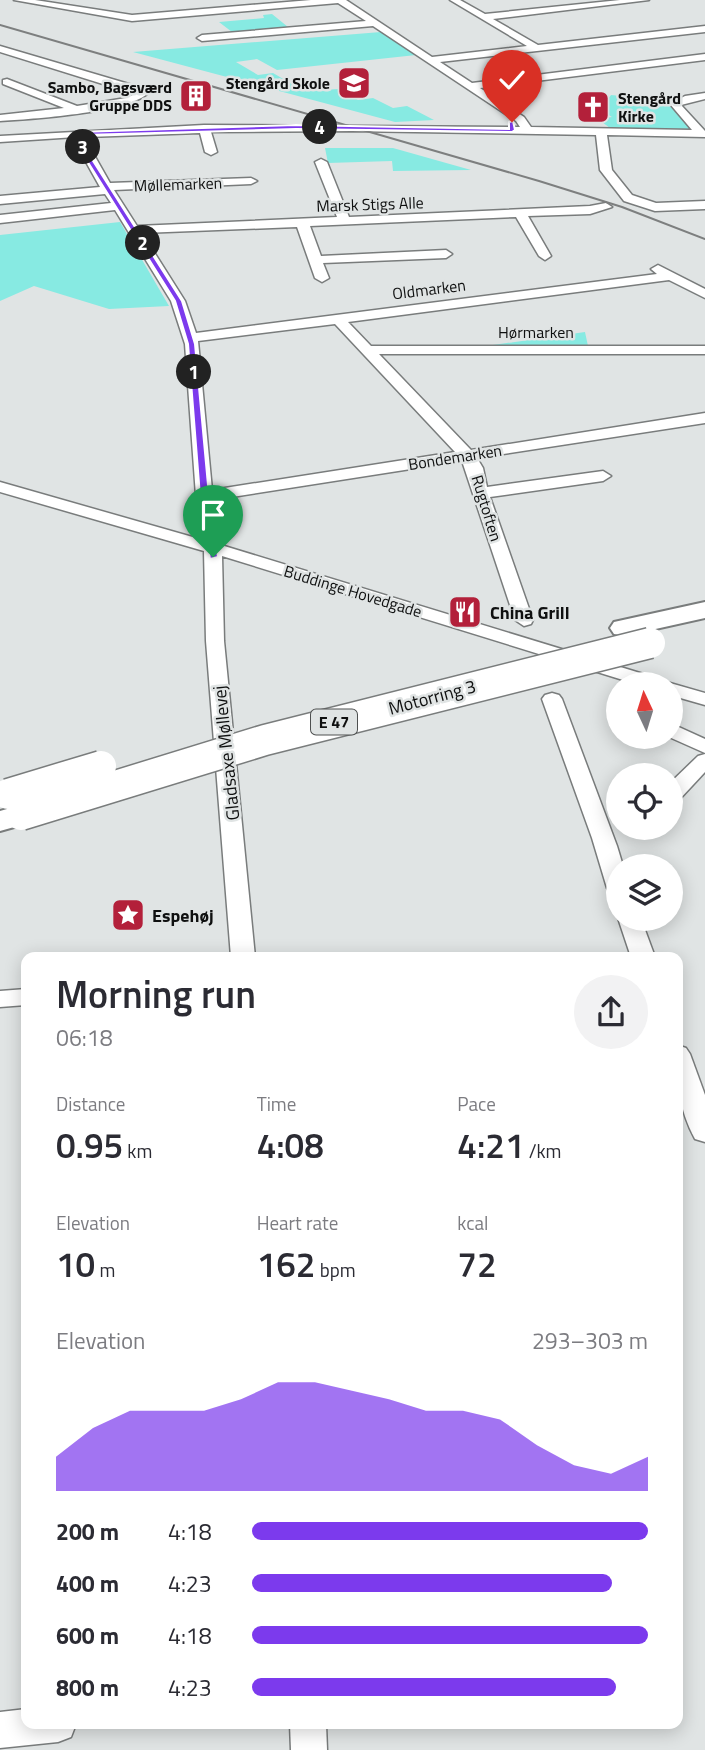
<!DOCTYPE html>
<html lang="en">
<head>
<meta charset="utf-8">
<style>
	:root { --surface:#fff; --page:#f2f2f3; --text:#2b2b33; --muted:#7c7c81; --accent:#7c3aed }
	body { margin:0; font-family:"Titillium Web",sans-serif; background:var(--page); color:var(--text); height:100vh; display:flex; flex-direction:column; font-size:26px; white-space:nowrap }
	* { box-sizing:border-box; margin:0 }
	p { font-size:23px; color:var(--muted) }
	.icon { flex:none; width:38px; height:38px; fill:none; stroke:currentColor; stroke-width:2; stroke-linecap:round; stroke-linejoin:round }
	.map { position:relative; flex:1; overflow:hidden }
	.details { position:absolute; left:21px; top:952px; width:662px; height:777px; display:flex; flex-direction:column; background:var(--surface); border-radius:14px; box-shadow:0 4px 18px #0003 }
	.details>* { flex:none }
	.needle { width:46px; rotate:356deg }
	.tools { position:absolute; left:606px; top:672px; display:grid; gap:14px }
	.tools a { display:grid; place-items:center; width:77px; height:77px; border-radius:50%; background:var(--surface); box-shadow:0 4px 18px #0003; font-size:35px }
	.pin { position:absolute; display:grid; place-items:center; width:60px; height:60px; color:#fff; margin:-72px -30px; border-radius:50% 50% 50% 0; rotate:-45deg; box-shadow:0 0 7px #0007 }
	.pin .icon { rotate:45deg }
	.km { position:absolute; width:35px; height:35px; margin:-18px; border-radius:50%; background:#222; color:#fff; font-size:19px; line-height:35px; text-align:center }
	.round { display:grid; place-items:center; flex:none; width:74px; height:74px; border-radius:37px; background:var(--page) }
	.headline { display:flex; align-items:center; justify-content:space-between; height:119px; padding:0 35px }
	h1 { font-size:38px; font-weight:600; line-height:52px }
	.metrics { display:grid; grid-template-columns:repeat(3,1fr); gap:10px; height:119px; padding:7px 35px }
	.metrics div { display:grid; align-content:center }
	.metrics b { font-size:35px; font-weight:600 }
	.metrics small { font-size:19px; font-weight:400 }
	.metrics p { font-size:19px }
	.chart { height:196px; padding:14px 35px }
	.chart p { display:flex; justify-content:space-between }
	.chart svg { width:100%; height:126px; margin-top:7px; fill:var(--accent); opacity:.7 }
	ul { padding:0 35px; list-style:none; font-size:23px }
	li { display:grid; grid-template-columns:112px 84px 1fr; align-items:center; height:52px }
	li i { height:18px; border-radius:9px; background:var(--accent) }
	.map>svg:first-child { display:block }
	.green { fill:#87eae2 }
	.lines { fill:none; stroke-linecap:round; stroke-linejoin:round }
	.minor-casing { stroke:#797c7c; stroke-width:3 }
	.highway-casing { stroke:#797c7c; stroke-width:4 }
	.minor { fill:#fff; fill-rule:evenodd }
	.highway { fill:#fff; fill-rule:evenodd }
	.tram { stroke:#7d7f7f; stroke-width:2 }
	.highway-bridge-casing { stroke:#797c7c; stroke-width:33; stroke-linecap:butt }
	.highway-bridge { stroke:#fff; stroke-width:30 }
	.route { fill:#7c3aed; stroke:#fff; stroke-width:2 }
	.labels { text-anchor:middle; dominant-baseline:central; stroke-width:5; stroke-linejoin:round; paint-order:stroke }
	.far-poi-label { font-size:16px; font-weight:bold; fill:#0f1010; stroke:#e0e4e4; text-anchor:end }
	.far-street-label { font-size:16px; fill:#0f1010; stroke:#e0e4e4 }
	.shield { fill:#e0e4e4; stroke:#4e5050; stroke-width:2 }
	.shield-label { font-size:16px; font-weight:bold; fill:#0f1010 }
	.poi-label { font-size:18px; font-weight:bold; fill:#0f1010; stroke:#e0e4e4; text-anchor:start }
	.street-label { font-size:18px; fill:#0f1010; stroke:#e0e4e4 }
</style>
</head>
<body>
<div class="map">
<svg width="705" height="1750" viewBox="0 0 705 1750">
	<rect width="100%" height="100%" fill="#e0e4e4"/>
	<g class="green">
		<path d="M 272,14 L 288,27 L 232,32 L 219,22 L 264,18 L 263,15 Z"/>
		<path d="M 381,32 L 416,55 L 277,70 L 257,59 L 236,62 L 258,75 L 273,73 L 304,91 L 339,89 L 358,100 L 373,98 L 393,108 L 407,106 L 434,120 L 395,122 L 133,52 Z"/>
		<path d="M 611,95 L 670,101 L 670,106 L 690,129 L 610,128 L 598,119 L 612,117 L 602,111 L 602,106 L 593,98 L 608,99 Z"/>
		<path d="M 325,148 L 393,148 L 471,170 L 393,171 L 392,161 L 328,163 Z"/>
		<path d="M 120,222 L 169,306 L 109,309 L 34,286 L 0,301 L 0,235 Z"/>
		<path d="M 585,332 L 588,346 L 486,346 Z"/>
	</g>
	<g class="lines">
		<defs>
			<g id="minor">
				<path d="M 14,0 L 35,0 L 132,15 L 311,0 L 346,0 L 432,57 L 527,46 L 450,0 L 460,0 L 485,14 L 620,0 L 649,0 L 493,19 L 538,45 L 705,26 L 705,32 L 440,62 L 472,83 L 705,54 L 705,60 L 480,88 L 524,117 L 531,127 L 692,130 L 670,104 L 685,96 L 705,93 L 705,99 L 681,105 L 705,131 L 705,137 L 607,135 L 612,170 L 632,195 L 656,203 L 705,201 L 705,209 L 655,211 L 624,201 L 600,170 L 596,135 L 352,131 L 211,132 L 217,152 L 211,155 L 205,152 L 200,133 L 87,137 L 89,146 L 110,183 L 251,178 L 257,181 L 251,184 L 114,190 L 137,226 L 337,217 L 315,162 L 321,159 L 327,162 L 349,217 L 590,206 L 606,203 L 612,207 L 590,214 L 528,216 L 551,256 L 545,260 L 539,256 L 516,217 L 310,226 L 321,256 L 446,250 L 452,254 L 446,258 L 323,263 L 329,278 L 322,282 L 315,278 L 297,227 L 142,233 L 185,301 L 196,333 L 657,274 L 651,269 L 658,265 L 705,289 L 705,298 L 669,280 L 348,322 L 371,346 L 705,346 L 705,354 L 379,354 L 471,450 L 705,413 L 705,423 L 477,458 L 483,468 L 487,487 L 603,471 L 611,476 L 603,481 L 490,497 L 533,620 L 531,624 L 524,626 L 515,620 L 462,461 L 213,500 L 221,545 L 663,680 L 666,684 L 670,683 L 705,693 L 705,705 L 670,695 L 670,684 L 636,684 L 222,556 L 224,641 L 255,957 L 231,957 L 206,641 L 204,551 L 0,492 L 0,482 L 203,540 L 196,496 L 185,344 L 171,301 L 115,210 L 0,223 L 0,215 L 111,203 L 105,194 L 0,204 L 0,196 L 100,187 L 77,146 L 76,137 L 0,142 L 0,136 L 204,125 L 520,127 L 516,121 L 373,26 L 202,41 L 197,38 L 202,35 L 366,21 L 338,3 L 132,21 ZM 335,324 L 455,452 L 212,490 L 198,341 Z"/>
				<path d="M 0,46 L 139,87 L 147,94 C 125,113 32,119 0,121 L 0,115 L 64,108 L 3,84 L 3,80 L 7,79 L 77,106 L 126,98 L 135,94 L 0,52 Z"/>
				<path d="M 552,693 L 559,695 L 562,699 L 617,846 L 623,866 L 618,866 L 618,895 L 610,893 L 607,888 L 592,838 L 542,699 L 545,695 Z"/>
				<path d="M 670,723 L 705,739 L 705,753 L 669,737 Z"/>
				<path d="M 705,754 L 705,772 L 678,801 L 670,802 L 670,783 L 698,756 Z"/>
				<path d="M 618,918 L 641,919 L 655,957 L 631,957 Z"/>
				<path d="M 26,989 L 26,1005 L 0,1007 L 0,991 Z"/>
				<path d="M 677,1045 L 686,1048 L 690,1054 L 705,1095 L 705,1142 L 695,1139 C 678,1108 677,1080 677,1045 Z"/>
				<path d="M 26,1709 L 26,1724 L 76,1724 L 71,1737 L 58,1742 L 0,1748 L 0,1712 Z"/>
				<path d="M 290,1724 L 326,1724 L 327,1750 L 291,1750 Z"/>
			</g>
			<g id="highway">
				<path d="M 705,602 L 705,618 L 624,636 L 614,634 L 610,628 L 614,622 Z"/>
				<path d="M 21,805 L 32,808 L 37,815 L 32,822 L 0,831 L 0,811 Z"/>
			</g>
		</defs>
		<use href="#minor" class="minor-casing"/>
		<use href="#highway" class="highway-casing"/>
		<use href="#minor" class="minor"/>
		<use href="#highway" class="highway"/>
		<path class="tram" d="M 0,25 L 539,181 L 622,207 L 705,239"/>
		<defs>
			<g id="highway-bridge">
				<path d="M 8,794 L 101,766"/>
				<path d="M 21,815 L 265,740 L 650,643"/>
			</g>
		</defs>
		<use href="#highway-bridge" class="highway-bridge-casing"/>
		<use href="#highway-bridge" class="highway-bridge"/>
	</g>
	<path class="route" d="M 513,121 L 515,130 L 512,132 L 296,129 L 84,135 L 90,156 L 182,301 L 195,344 L 209,496 L 218,557 L 210,559 L 200,496 L 188,344 L 175,301 L 84,156 L 79,132 L 296,125 L 509,129 L 509,122 Z"/>
	<defs>
		<symbol id="school-square" viewBox="-11 -11 22 22"><rect x="-9" y="-9" width="18" height="18" rx="4" fill="#b3203a" stroke="#e0e4e4"/><path d="M0-5L7-2L0 1L-7-2ZM-4 1L0 2.5L4 1V4Q0 6-4 4Z" fill="#fff"/></symbol>
		<symbol id="building-square" viewBox="-11 -11 22 22"><rect x="-9" y="-9" width="18" height="18" rx="4" fill="#b3203a" stroke="#e0e4e4"/><path d="M-4-6H4V6H1V3H-1V6H-4ZM-2.5-4.3h1.7v1.8h-1.7ZM.8-4.3h1.7v1.8H.8ZM-2.5-1h1.7V.8h-1.7ZM.8-1h1.7V.8H.8Z" fill="#fff"/></symbol>
		<symbol id="church-square" viewBox="-11 -11 22 22"><rect x="-9" y="-9" width="18" height="18" rx="4" fill="#b3203a" stroke="#e0e4e4"/><path d="M-1.2-6h2.4v3.5h3.3v2.4h-3.3V6h-2.4V-.1h-3.3v-2.4h3.3Z" fill="#fff"/></symbol>
		<symbol id="restaurant-square" viewBox="-11 -11 22 22"><rect x="-9" y="-9" width="18" height="18" rx="4" fill="#b3203a" stroke="#e0e4e4"/><path d="M-5-6h1v4h1v-4h1v4h1v-4h1v5L-1.5 .5V6h-2V.5L-5-1ZM5-6V6H3V1.5H1.5Q1.5-4 5-6Z" fill="#fff"/></symbol>
		<symbol id="sight-square" viewBox="-11 -11 22 22"><rect x="-9" y="-9" width="18" height="18" rx="4" fill="#b3203a" stroke="#e0e4e4"/><path d="M0-6L1.8-2.2L6-1.7L2.9 1.2L3.7 5.4L0 3.3L-3.7 5.4L-2.9 1.2L-6-1.7L-1.8-2.2Z" fill="#fff"/></symbol>
	</defs>
	<g fill-rule="evenodd">
		<use href="#school-square" x="335" y="64" width="38" height="38"/>
		<use href="#building-square" x="177" y="77" width="38" height="38"/>
		<use href="#church-square" x="574" y="88" width="38" height="38"/>
		<use href="#restaurant-square" x="446" y="593" width="38" height="38"/>
		<use href="#sight-square" x="109" y="896" width="38" height="38"/>
	</g>
	<g class="labels">
		<g class="far-poi-label">
			<text x="330" y="83">Stengård Skole</text>
			<text x="172" y="87">Sambo, Bagsværd<tspan x="172" dy="18">Gruppe DDS</tspan></text>
			<text x="618" y="98" text-anchor="start">Stengård<tspan x="618" dy="18">Kirke</tspan></text>
		</g>
		<g class="far-street-label">
			<text transform="translate(178 184) rotate(-2)">Møllemarken</text>
			<text transform="translate(370 204) rotate(-2)">Marsk Stigs Alle</text>
			<text transform="translate(429 289) rotate(-7)">Oldmarken</text>
			<text x="536" y="332">Hørmarken</text>
			<text transform="translate(455 457) rotate(-9)">Bondemarken</text>
			<text transform="translate(487 508) rotate(73)">Rugtoften</text>
			<text transform="translate(353 591) rotate(17)">Buddinge Hovedgade</text>
		</g>
		<rect class="shield" x="311" y="709.5" width="46" height="25" rx="5"/>
		<g class="shield-label">
			<text x="334" y="722">E 47</text>
		</g>
		<g class="poi-label">
			<text x="490" y="612">China Grill</text>
			<text x="152" y="915">Espehøj</text>
		</g>
		<g class="street-label">
			<text transform="translate(432 697) rotate(-15)">Motorring 3</text>
			<text transform="translate(226 753) rotate(-96)">Gladsaxe Møllevej</text>
		</g>
	</g>
</svg>
<div class="tools">
<a><svg class="needle" viewBox="-14 -14 28 28"><path d="M0-13l5 13h-10z" fill="#e53935"/><path d="M0 13l5-13h-10z" fill="#7c7c81"/></svg></a>
<a><svg class="icon" aria-label="locate" viewBox="0 0 24 24"><circle cx="12" cy="12" r="6"/><path d="M12 2v4M12 18v4M2 12h4M18 12h4"/></svg></a>
<a><svg class="icon" aria-label="layers" viewBox="0 0 24 24"><path d="M12 4l9 5-9 5-9-5zM3 14l9 5 9-5"/></svg></a>
</div>
<div class="pin" style="left:213px;top:557px;background:#1e9e55"><svg class="icon" aria-label="arrive" viewBox="0 0 24 24"><path d="M6 21V4h12l-3 4 3 4H6"/></svg></div>
<div class="pin" style="left:512px;top:122px;background:#d93025"><svg class="icon" aria-label="check" viewBox="0 0 24 24"><path d="M5 12l5 5 9-10"/></svg></div>
<b class="km" style="left:194px;top:372px">1</b>
<b class="km" style="left:143px;top:243px">2</b>
<b class="km" style="left:83px;top:147px">3</b>
<b class="km" style="left:320px;top:127px">4</b>
<section class="details">
<div class="headline"><div><h1>Morning run</h1><p>06:18</p></div><a class="round"><svg class="icon" aria-label="share" viewBox="0 0 24 24"><path d="M12 15V3M7 8l5-5 5 5M5 13v7h14v-7"/></svg></a></div>
<div class="metrics">
<div><p>Distance</p><b>0.95<small> km</small></b></div>
<div><p>Time</p><b>4:08</b></div>
<div><p>Pace</p><b>4:21<small> /km</small></b></div>
</div>
<div class="metrics">
<div><p>Elevation</p><b>10<small> m</small></b></div>
<div><p>Heart rate</p><b>162<small> bpm</small></b></div>
<div><p>kcal</p><b>72</b></div>
</div>
<div class="chart"><p><span>Elevation</span>293–303 m</p>
<svg viewBox="0 0 160 44" preserveAspectRatio="none"><path d="M0 44V32L10 22L20 16L30 16L40 16L50 12L60 6L70 6L80 9L90 12L100 16L110 16L120 19L130 28L140 35L150 38L160 32V44z"/></svg>
</div>
<ul>
<li><b>200 m</b>4:18<i style="width:100%"></i></li>
<li><b>400 m</b>4:23<i style="width:91%"></i></li>
<li><b>600 m</b>4:18<i style="width:100%"></i></li>
<li><b>800 m</b>4:23<i style="width:92%"></i></li>
</ul>
</section>
</div>
</body>
</html>
